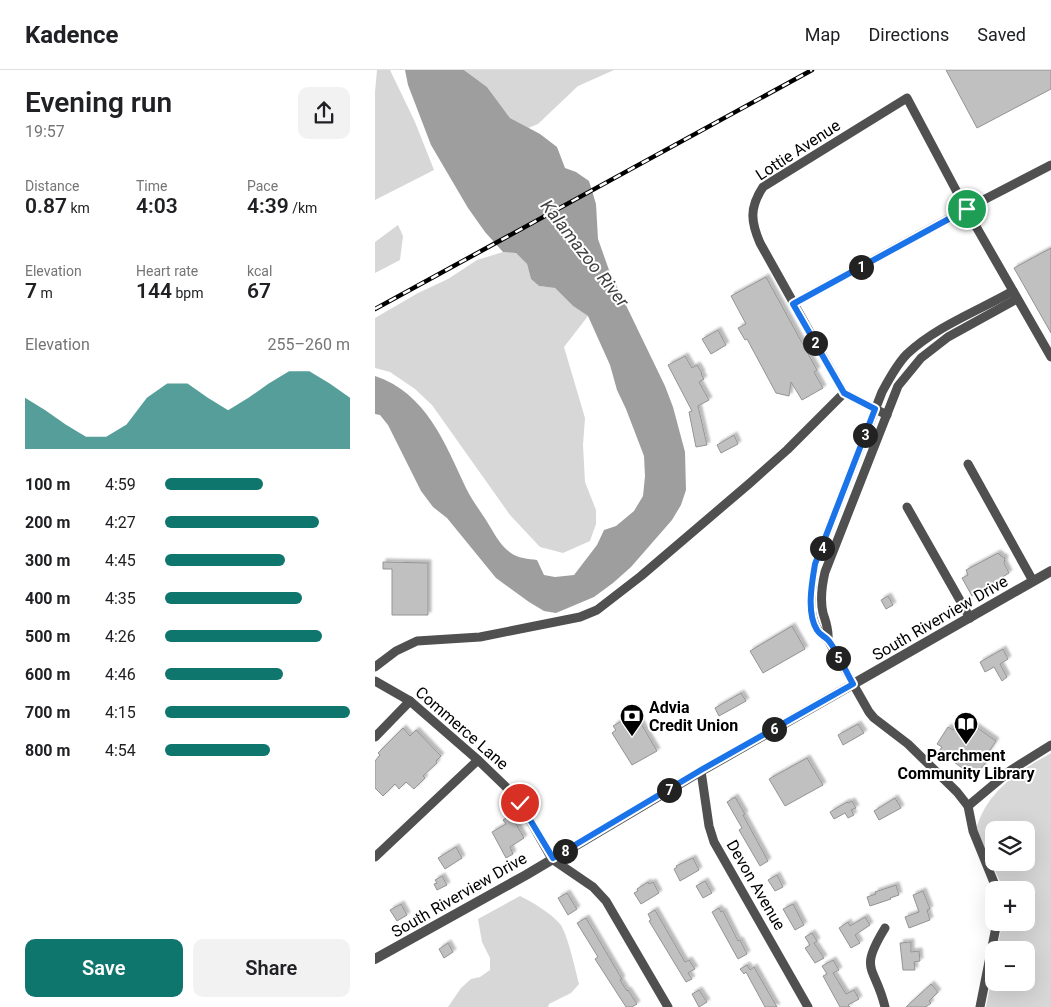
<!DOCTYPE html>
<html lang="en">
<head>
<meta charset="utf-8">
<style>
	:root { --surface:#fff; --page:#f2f2f2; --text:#202124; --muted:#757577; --line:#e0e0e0; --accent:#0f766e }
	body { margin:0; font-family:Roboto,sans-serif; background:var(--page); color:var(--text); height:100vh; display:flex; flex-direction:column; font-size:19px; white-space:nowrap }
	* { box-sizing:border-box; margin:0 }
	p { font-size:16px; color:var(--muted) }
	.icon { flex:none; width:28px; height:28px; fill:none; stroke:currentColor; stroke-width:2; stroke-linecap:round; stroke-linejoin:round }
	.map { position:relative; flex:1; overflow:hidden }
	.details { display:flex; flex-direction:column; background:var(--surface); width:375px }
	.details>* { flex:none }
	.controls { position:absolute; left:610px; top:751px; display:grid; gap:10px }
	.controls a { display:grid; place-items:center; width:50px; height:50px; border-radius:10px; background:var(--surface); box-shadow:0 5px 20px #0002; font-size:25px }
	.pin { position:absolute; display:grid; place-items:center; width:42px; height:42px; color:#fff; margin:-21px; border:2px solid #fff; border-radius:50%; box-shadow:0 1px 5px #0007 }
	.km { position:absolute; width:25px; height:25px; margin:-12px; border-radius:50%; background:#222; color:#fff; font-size:14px; line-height:25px; text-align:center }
	.round { display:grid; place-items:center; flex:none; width:52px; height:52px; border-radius:10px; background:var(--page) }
	.head { display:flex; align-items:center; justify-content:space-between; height:85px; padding:0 25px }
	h1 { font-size:28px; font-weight:600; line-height:38px }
	.stats { display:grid; grid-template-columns:repeat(3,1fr); gap:8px; height:85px; padding:5px 25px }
	.stats div { display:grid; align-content:center }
	.stats b { font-size:21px; font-weight:600 }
	.stats small { font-size:14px; font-weight:400 }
	.stats p { font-size:14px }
	.chart { height:140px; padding:10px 25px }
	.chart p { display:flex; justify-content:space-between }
	.chart svg { width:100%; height:90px; margin-top:5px; fill:var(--accent); opacity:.7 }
	.action { display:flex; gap:10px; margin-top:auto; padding:10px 25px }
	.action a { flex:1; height:58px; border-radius:10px; background:var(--accent); color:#fff; font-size:20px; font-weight:600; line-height:58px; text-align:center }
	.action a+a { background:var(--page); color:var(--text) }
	ul { padding:0 25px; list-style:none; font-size:16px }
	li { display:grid; grid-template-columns:80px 60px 1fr; align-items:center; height:38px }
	li i { height:12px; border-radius:6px; background:var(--accent) }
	header { display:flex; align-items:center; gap:30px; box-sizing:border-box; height:70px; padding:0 25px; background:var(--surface); border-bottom:1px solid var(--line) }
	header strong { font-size:24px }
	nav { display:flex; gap:28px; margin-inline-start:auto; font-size:18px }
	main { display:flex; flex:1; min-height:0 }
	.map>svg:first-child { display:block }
	.green { fill:#d7d7d7; fill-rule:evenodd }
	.water { fill:#9e9e9e }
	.building { fill:#c0c0c0; stroke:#949494; filter:url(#shadow) }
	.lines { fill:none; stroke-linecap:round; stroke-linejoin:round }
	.minor { stroke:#505050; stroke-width:9 }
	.tertiary { stroke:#505050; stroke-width:10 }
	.rail-casing { stroke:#000; stroke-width:4.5 }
	.rail { stroke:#fff; stroke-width:2.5; stroke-dasharray:8; stroke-linecap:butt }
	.route-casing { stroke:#fff; stroke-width:10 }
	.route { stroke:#1a73e8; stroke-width:6 }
	.labels { text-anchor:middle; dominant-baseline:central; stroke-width:4; stroke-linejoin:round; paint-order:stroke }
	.street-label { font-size:16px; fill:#000; stroke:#fff }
	.poi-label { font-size:16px; font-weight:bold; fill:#000; stroke:#fff; text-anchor:start }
	.water-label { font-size:18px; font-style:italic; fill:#3f3f3f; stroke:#fff }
</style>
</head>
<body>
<header>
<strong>Kadence</strong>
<nav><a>Map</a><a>Directions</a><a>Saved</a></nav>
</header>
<main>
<section class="details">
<div class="head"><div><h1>Evening run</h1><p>19:57</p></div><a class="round"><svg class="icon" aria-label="share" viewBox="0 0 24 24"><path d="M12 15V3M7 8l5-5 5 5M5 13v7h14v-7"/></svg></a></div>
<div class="stats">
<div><p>Distance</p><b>0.87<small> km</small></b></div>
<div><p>Time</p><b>4:03</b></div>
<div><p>Pace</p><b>4:39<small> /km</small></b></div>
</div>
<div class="stats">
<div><p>Elevation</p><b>7<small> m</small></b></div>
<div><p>Heart rate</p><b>144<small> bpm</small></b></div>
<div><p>kcal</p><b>67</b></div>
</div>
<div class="chart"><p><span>Elevation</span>255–260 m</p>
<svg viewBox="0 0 160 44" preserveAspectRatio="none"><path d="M0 44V19L10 25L20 32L30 38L40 38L50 32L60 19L70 12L80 12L90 19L100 25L110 19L120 12L130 6L140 6L150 12L160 19V44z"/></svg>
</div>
<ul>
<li><b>100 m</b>4:59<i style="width:53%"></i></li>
<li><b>200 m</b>4:27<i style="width:83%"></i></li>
<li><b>300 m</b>4:45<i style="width:65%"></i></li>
<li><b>400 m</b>4:35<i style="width:74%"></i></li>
<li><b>500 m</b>4:26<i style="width:85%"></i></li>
<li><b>600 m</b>4:46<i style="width:64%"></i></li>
<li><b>700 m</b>4:15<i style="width:100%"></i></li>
<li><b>800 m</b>4:54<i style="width:57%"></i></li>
</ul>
<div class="action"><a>Save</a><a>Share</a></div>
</section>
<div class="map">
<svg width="676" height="937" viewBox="0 0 676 937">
	<defs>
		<filter id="shadow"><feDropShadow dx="3" dy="-3" stdDeviation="1" flood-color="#0004"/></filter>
	</defs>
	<rect width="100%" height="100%" fill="#fff"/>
	<g class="green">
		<path d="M 2,0 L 15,0 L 40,52 L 59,100 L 0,130 L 0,22 Z"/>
		<path d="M 89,0 L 239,0 L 203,16 L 163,54 L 153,58 L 135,48 L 112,17 Z"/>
		<path d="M 23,155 L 28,166 L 25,190 L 0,203 L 0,172 Z"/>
		<path d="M 128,182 L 141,183 L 152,194 L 156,209 L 164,216 L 180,218 L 198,236 L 213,246 L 189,277 L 210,348 L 208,375 L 210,412 L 221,440 L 221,454 L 215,471 L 188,483 L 165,477 L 135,445 L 57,335 L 40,319 L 15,302 L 0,298 L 0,248 L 43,223 L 73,209 L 102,190 Z"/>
		<path d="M 676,683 L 676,937 L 611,937 L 619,896 L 619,912 L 651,912 L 651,880 L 622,880 L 627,853 L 651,852 L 651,820 L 629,820 L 601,760 C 611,721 644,701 676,683 ZM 619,760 L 651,760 L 651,792 L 619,792 Z"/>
		<path d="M 145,826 C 157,832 176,843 185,854 C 192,862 201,902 204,914 L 196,923 L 174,934 L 173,937 L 73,937 L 86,918 L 96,909 L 105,907 L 115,900 L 115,888 L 107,872 L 103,849 Z"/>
	</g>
	<path class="water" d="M 30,0 L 89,0 L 112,17 L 135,48 L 165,64 L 182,77 L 190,98 L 201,102 L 214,111 L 221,134 L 223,169 L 234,200 L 290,316 L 298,337 L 310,382 L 311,420 L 306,435 L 297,450 L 256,497 L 238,513 L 219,527 L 181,543 L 169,541 L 154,532 L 121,508 L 72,448 L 58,437 L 46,421 L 13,355 L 5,345 L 0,344 L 0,306 C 51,323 70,373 91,418 C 96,429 104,439 111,450 C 118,461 125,476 136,483 C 142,488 154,489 162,490 L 169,505 L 180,507 L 199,505 L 222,475 L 229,460 L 241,456 L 259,441 L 268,426 L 270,406 L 269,386 L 251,339 L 242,320 L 235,295 L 213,246 L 198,236 L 180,218 L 164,216 L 156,209 L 152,194 L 141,183 L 128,182 L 110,162 L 93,138 L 56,75 L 33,15 Z"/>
	<g class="building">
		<path d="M 571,0 L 676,0 L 676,19 L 602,58 Z"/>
		<path d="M 676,178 L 676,263 L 639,198 Z"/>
		<path d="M 391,207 L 442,300 L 439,302 L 448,318 L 427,330 L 416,312 L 414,326 L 401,323 L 372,269 L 370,270 L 363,258 L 371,254 L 356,226 Z"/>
		<path d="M 343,260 L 351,275 L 336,284 L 327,269 Z"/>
		<path d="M 310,286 L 317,298 L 322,295 L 327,303 L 326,304 L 329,309 L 324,312 L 334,330 L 323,336 L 332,375 L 321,377 L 314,342 L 317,341 L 293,295 Z"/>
		<path d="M 359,365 L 363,374 L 346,383 L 342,375 Z"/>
		<path d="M 623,483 L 626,486 L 630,488 L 629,493 L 634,503 L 597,526 L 587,508 L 593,505 L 591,500 Z"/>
		<path d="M 8,492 L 53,493 L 53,545 L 17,545 L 17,499 L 8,499 Z"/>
		<path d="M 513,526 L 518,535 L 511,539 L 506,530 Z"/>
		<path d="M 417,556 L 430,579 L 388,603 L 375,581 Z"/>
		<path d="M 628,579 L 633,589 L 625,594 L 632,607 L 627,611 L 619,597 L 610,602 L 605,592 Z"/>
		<path d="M 366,623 L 371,631 L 344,646 L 340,638 Z"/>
		<path d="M 260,643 L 282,681 L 257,695 L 237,663 L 241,660 L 238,656 Z"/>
		<path d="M 587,647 L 621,671 L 609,689 L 612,691 L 605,700 L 603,698 L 598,706 L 564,681 L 567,677 L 562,674 L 573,657 L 578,660 Z"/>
		<path d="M 483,654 L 489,663 L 468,675 L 463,665 Z"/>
		<path d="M 28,658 L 35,666 L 41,660 L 66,686 L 61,691 L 62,693 L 48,706 L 50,708 L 39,719 L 31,712 L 24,719 L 20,714 L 8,726 L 0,718 L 0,691 L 5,685 L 3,683 Z"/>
		<path d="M 432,688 L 448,715 L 410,736 L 394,709 Z"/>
		<path d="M 360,727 L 370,744 L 368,745 L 393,791 L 385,796 L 364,760 L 367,758 L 352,732 Z"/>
		<path d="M 520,728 L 526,738 L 504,750 L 499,741 Z"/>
		<path d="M 477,731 L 481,738 L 476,740 L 479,745 L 473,748 L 470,743 L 459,749 L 455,742 L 472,732 L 473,733 Z"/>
		<path d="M 136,745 L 149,768 L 135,777 L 138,784 L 131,788 L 117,762 L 131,754 L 128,750 Z"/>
		<path d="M 81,777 L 87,788 L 70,799 L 63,788 Z"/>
		<path d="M 318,788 L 324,800 L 305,811 L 299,799 L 302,797 L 301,796 Z"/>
		<path d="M 402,805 L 408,817 L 400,821 L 393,810 Z"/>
		<path d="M 67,806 L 72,815 L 62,820 L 59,814 L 62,813 L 60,810 Z"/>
		<path d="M 330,811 L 337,823 L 328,828 L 321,816 Z"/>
		<path d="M 273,812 L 274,814 L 278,812 L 284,823 L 266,834 L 259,823 L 263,821 L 262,819 Z"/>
		<path d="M 521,815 L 524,825 L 515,828 L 516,829 L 495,836 L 492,827 L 501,824 L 500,822 Z"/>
		<path d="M 548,821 L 555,839 L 552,840 L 555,850 L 534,858 L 530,847 L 544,842 L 538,825 Z"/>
		<path d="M 192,823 L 202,839 L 193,845 L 183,828 Z"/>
		<path d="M 26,834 L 32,845 L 22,851 L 15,840 Z"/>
		<path d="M 418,834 L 429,855 L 420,860 L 408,839 Z"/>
		<path d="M 344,838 L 346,842 L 348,841 L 363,871 L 365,870 L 372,884 L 363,889 L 337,842 Z"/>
		<path d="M 280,840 L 310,892 L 314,890 L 320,899 L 313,903 L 317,909 L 311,912 L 274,851 L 276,850 L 273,844 Z"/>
		<path d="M 490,847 L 495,855 L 480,865 L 485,873 L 476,878 L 464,858 L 473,852 L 475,856 Z"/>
		<path d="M 211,848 L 247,909 L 245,910 L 252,921 L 253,920 L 262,934 L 257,937 L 251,937 L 220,889 L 223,887 L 202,853 Z"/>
		<path d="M 437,863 L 442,871 L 439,873 L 449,888 L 440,893 L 430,878 L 435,875 L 430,867 Z"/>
		<path d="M 536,872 L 536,882 L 544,881 L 545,891 L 539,892 L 540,900 L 528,900 L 525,873 Z"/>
		<path d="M 73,873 L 78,882 L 69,888 L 64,879 Z"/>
		<path d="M 458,890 L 464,900 L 458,903 L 471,924 L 479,920 L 484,929 L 473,935 L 475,937 L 465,937 L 448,906 L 452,904 L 447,896 Z"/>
		<path d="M 372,895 L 375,900 L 379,897 L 402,937 L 390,937 L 371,902 L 369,904 L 365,899 Z"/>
		<path d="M 556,914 L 563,922 L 554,931 L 556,933 L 551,937 L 531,937 Z"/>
		<path d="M 324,920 L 332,932 L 324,937 L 317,924 Z"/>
	</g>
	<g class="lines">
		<g class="minor">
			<path d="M 418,234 L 591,139 L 676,95"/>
			<path d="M 512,345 L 469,323 L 385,173 C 376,152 374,138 388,117 L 532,28 L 591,139 L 676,287"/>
			<path d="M 593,394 L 658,511"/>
			<path d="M 532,437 L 595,548"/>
			<path d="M 453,570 C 454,559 451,553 448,543 C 445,530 447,515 450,502 L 523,316 L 546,288 L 573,267 L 642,229"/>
			<path d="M 0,597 L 21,581 L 42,571 L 105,567 L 205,547 L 222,540 L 266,506 L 375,413 L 412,380 L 469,323"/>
			<path d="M 0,611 L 35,631 L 103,690 L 130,716 L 145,733 L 177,789 L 218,817 L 231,831 L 293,937"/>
			<path d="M 0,667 L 35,631"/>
			<path d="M 326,701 L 334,756 L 339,772 L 433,937"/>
			<path d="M 593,736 L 636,700 L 676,675"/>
			<path d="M 0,787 L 103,690"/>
			<path d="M 622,820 L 598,761 L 593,736 L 582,722 L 533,674 L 499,648 L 494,642 L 453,570 C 429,554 436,519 440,494 L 507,322 C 514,309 522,294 532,284 C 562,256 603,241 638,221"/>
			<path d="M 510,937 C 500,895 483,902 510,858"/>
			<path d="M 605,937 L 622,852"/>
		</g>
		<path class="tertiary" d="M 0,889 L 151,805 L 326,701 L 676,501"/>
		<defs>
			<path id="rail" d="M 0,239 L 437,0"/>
		</defs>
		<use href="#rail" class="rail-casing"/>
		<use href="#rail" class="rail"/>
	</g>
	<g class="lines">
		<defs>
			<path id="route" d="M 145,733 L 178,788 L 326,700 L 478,614 C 472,604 460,577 453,570 C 449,566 445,565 442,560 C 431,543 437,512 440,494 L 500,339 L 469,323 L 418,234 L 592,139"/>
		</defs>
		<use href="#route" class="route-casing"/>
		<use href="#route" class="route"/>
	</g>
	<defs>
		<symbol id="bank-pin" viewBox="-11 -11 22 30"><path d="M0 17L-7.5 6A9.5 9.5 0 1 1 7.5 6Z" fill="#000" stroke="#fff"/><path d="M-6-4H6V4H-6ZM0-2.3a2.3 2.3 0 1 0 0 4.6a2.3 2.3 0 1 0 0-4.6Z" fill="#fff"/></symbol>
		<symbol id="library-pin" viewBox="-11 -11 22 30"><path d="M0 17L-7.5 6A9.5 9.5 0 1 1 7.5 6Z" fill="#000" stroke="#fff"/><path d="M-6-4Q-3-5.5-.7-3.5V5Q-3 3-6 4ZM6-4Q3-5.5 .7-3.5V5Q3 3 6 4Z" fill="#fff"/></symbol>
	</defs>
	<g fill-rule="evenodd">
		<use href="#bank-pin" x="243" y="632" width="28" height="38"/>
		<use href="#library-pin" x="577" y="640" width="28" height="38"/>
	</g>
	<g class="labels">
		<g class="street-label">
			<text transform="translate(423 80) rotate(-33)">Lottie Avenue</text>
			<text transform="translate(565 548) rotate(-30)">South Riverview Drive</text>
			<text transform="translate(87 658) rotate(41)">Commerce Lane</text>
			<text transform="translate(381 815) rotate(60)">Devon Avenue</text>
			<text transform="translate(84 825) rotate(-30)">South Riverview Drive</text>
		</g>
		<g class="poi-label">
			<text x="274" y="637">Advia<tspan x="274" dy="18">Credit Union</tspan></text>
			<text x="591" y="685" text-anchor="middle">Parchment<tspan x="591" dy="18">Community Library</tspan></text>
		</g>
		<g class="water-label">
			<text transform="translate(210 183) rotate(52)">Kalamazoo River</text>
		</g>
	</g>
</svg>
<div class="controls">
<a><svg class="icon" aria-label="layers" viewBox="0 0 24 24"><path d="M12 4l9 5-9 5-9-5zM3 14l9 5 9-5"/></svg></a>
<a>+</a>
<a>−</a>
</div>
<div class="pin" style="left:592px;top:139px;background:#1e9e55"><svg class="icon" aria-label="arrive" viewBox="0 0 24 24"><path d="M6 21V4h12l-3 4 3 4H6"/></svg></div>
<div class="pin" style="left:145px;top:733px;background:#d93025"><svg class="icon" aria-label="check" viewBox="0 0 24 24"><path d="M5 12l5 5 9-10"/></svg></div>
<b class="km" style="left:486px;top:197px">1</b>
<b class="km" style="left:440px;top:273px">2</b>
<b class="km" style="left:490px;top:365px">3</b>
<b class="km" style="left:447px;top:478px">4</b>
<b class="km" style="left:463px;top:588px">5</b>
<b class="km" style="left:399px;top:659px">6</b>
<b class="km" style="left:294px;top:720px">7</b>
<b class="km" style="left:190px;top:781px">8</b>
</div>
</main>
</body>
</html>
